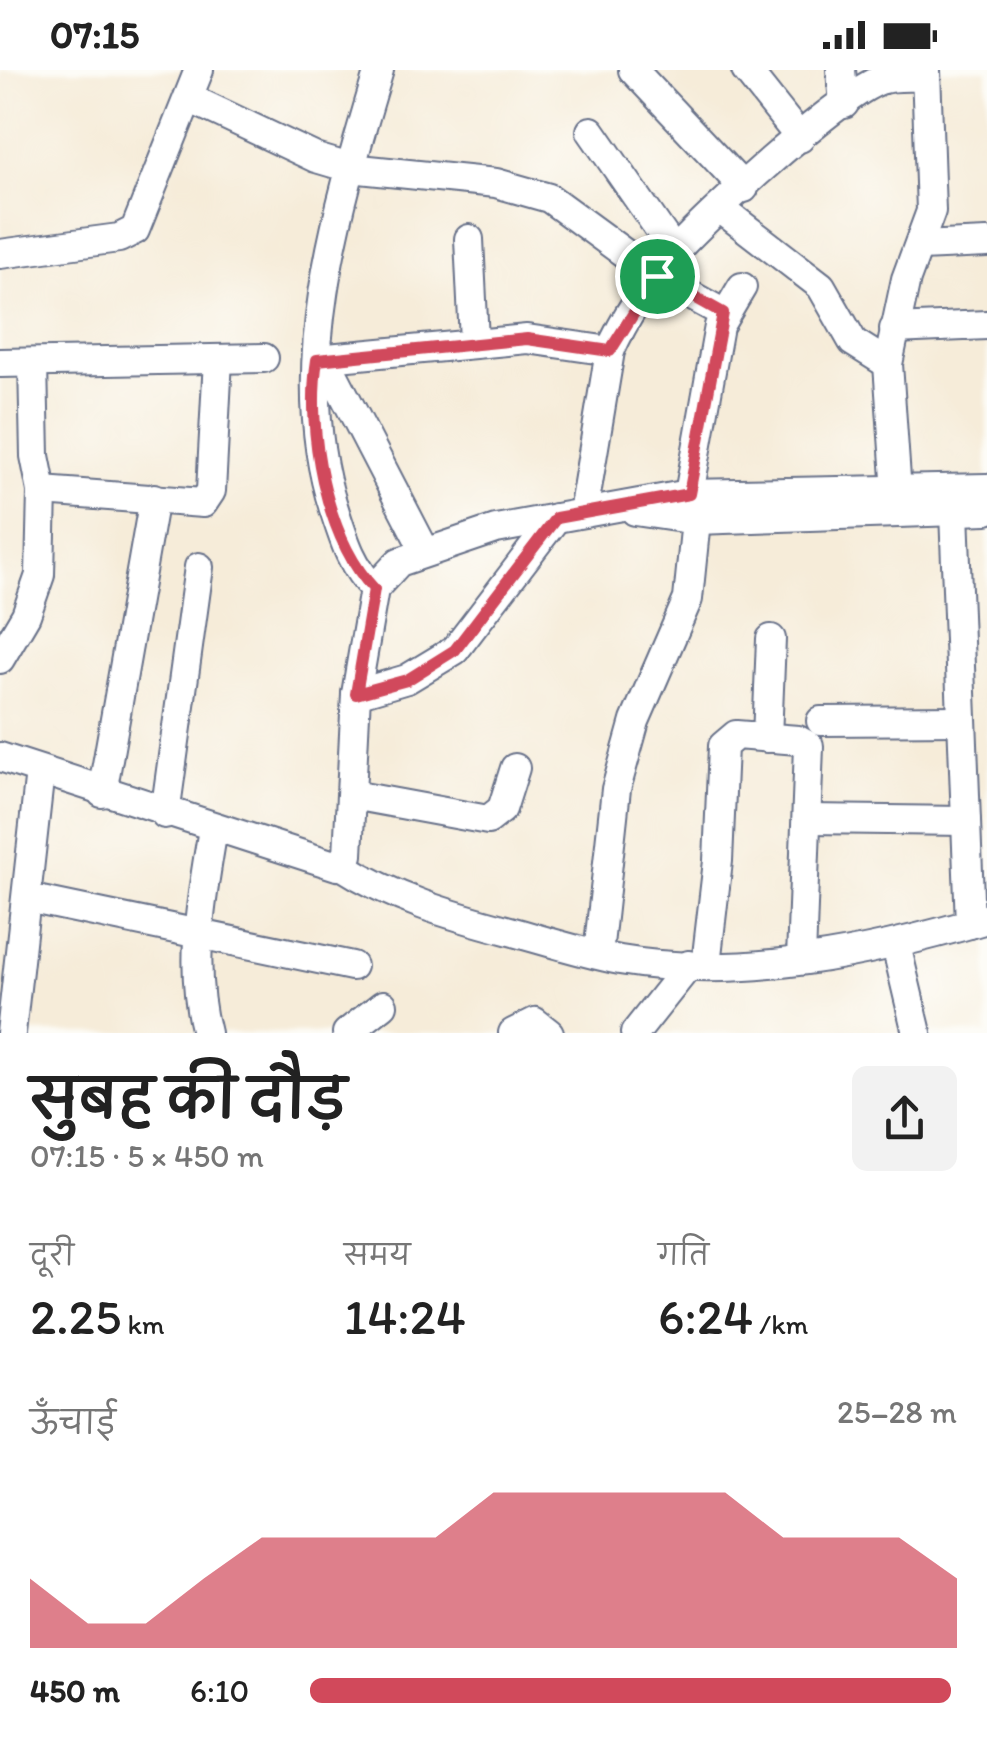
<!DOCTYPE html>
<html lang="hi">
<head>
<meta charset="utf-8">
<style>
	:root { --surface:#fff; --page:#f2f2f2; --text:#222; --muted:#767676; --accent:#d1495b }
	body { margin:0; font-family:Itim,"Playpen Sans Deva",sans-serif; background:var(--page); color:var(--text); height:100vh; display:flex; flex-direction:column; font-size:38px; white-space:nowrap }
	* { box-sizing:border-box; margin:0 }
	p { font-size:32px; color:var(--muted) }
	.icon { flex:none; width:55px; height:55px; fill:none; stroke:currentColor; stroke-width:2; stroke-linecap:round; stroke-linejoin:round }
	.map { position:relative; height:963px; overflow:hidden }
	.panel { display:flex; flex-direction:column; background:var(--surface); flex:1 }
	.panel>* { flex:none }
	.pin { position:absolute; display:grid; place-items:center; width:85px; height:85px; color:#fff; margin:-42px; border:5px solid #fff; border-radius:50%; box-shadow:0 2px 10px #0007 }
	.round { display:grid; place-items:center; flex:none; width:105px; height:105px; border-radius:15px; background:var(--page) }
	.overview { display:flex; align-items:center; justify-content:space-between; height:170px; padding:0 30px }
	h1 { font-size:55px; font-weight:600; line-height:75px }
	.stats { display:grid; grid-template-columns:repeat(3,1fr); gap:15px; height:170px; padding:10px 30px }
	.stats div { display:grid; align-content:center }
	.stats b { font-size:50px; font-weight:600 }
	.stats small { font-size:28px; font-weight:400 }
	.stats p { font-size:28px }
	.chart { height:280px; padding:20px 30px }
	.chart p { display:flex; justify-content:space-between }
	.chart svg { width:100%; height:180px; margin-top:10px; fill:var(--accent); opacity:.7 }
	ul { padding:0 30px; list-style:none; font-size:32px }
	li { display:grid; grid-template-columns:160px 120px 1fr; align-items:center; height:75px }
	li i { height:25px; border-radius:12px; background:var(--accent) }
	.status { display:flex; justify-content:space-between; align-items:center; height:70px; padding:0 50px; background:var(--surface); direction:ltr }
	.status svg { height:28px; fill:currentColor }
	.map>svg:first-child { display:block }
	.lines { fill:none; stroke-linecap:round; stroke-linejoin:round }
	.minor-casing { stroke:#687189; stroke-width:32 }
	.minor { stroke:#fff; stroke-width:28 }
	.route-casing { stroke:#fff; stroke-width:20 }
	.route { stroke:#d1495b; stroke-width:12 }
</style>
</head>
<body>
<div class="status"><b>07:15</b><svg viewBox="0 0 49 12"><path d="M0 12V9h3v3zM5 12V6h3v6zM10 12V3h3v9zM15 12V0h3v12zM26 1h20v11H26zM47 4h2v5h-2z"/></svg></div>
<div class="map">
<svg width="987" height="963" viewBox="0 0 987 963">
	<rect width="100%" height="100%" fill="#fdfcf7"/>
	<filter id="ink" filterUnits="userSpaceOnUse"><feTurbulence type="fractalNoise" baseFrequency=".01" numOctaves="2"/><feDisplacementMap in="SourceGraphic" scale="20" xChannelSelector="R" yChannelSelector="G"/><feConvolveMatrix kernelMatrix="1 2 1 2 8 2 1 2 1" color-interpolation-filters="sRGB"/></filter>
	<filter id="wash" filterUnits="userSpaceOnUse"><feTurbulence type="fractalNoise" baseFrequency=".0048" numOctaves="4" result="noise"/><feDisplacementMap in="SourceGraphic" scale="40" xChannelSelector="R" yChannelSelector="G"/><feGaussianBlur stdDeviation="2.25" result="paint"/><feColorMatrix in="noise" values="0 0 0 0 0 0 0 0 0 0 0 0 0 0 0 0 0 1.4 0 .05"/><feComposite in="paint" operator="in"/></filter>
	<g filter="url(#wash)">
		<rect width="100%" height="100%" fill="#f6ecd9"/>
	</g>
	<g filter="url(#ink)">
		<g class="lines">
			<defs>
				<g id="minor">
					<path d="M 633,0 L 744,118"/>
					<path d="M 746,0 L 800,68"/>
					<path d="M 841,0 L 844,34"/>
					<path d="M 189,28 L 316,88 L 350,98 L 496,113 L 549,128 L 657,207 L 723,243"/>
					<path d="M 591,61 L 675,182"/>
					<path d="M 721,139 L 821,216 L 853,272 L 888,294"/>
					<path d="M 469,169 L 474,271"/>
					<path d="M 920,176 L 987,173"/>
					<path d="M 0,184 L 119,168 L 135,160 L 199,0"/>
					<path d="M 894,259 L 987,255"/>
					<path d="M 325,288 L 425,481"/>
					<path d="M 317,289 L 527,269 L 610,281"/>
					<path d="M 0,293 L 264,288"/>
					<path d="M 42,421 L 203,433 L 211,421 L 218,289"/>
					<path d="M 897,423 L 888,294 L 906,209 L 931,141 L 926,0"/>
					<path d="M 689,424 L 719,256 L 742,217"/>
					<path d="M 635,441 L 696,450 L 987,440"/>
					<path d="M 954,442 L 970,854"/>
					<path d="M 583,443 L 610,281 C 625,247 649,212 673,184 C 705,147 838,26 880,10 C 895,5 911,7 926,7"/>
					<path d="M 374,519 C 351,495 344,470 334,439 C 288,299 338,137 379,0"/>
					<path d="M 0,589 L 26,545 L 40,505 L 42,421 L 35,386 L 33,293"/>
					<path d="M 356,624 L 407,609 L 455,580 L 556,448"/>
					<path d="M 821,651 L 962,650"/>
					<path d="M 767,668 L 771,569"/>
					<path d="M 0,687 L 337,796 L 348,785 L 356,624 L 374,519 L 399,492 L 496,459 L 689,424 L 987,418"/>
					<path d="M 102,723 L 154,428"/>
					<path d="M 352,725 L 488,750 L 502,739 L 515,698"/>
					<path d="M 165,744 L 199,497"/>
					<path d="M 808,749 L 966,751"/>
					<path d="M 341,795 C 394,829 450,845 510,861 C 546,871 583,883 620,890 C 741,911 872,883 987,849"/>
					<path d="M 27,828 L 352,896"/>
					<path d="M 896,875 L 917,963"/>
					<path d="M 598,884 L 616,719 L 635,651 L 688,529 L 696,450"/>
					<path d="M 706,894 L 718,791 L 723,676 L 736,665 L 798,670 L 809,676 L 801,889"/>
					<path d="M 11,963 L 40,701"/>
					<path d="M 206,963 C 188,895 202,826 213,759"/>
					<path d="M 347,963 L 383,935"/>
					<path d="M 513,963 L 535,952 L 549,963"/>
					<path d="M 635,963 L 689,895"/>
				</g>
			</defs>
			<use href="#minor" class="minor-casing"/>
			<use href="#minor" class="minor"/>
		</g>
	</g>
	<g class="lines" filter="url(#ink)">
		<defs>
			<path id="route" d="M 657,206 L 723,243 L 689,424 L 556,448 L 455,580 L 407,610 L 356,624 L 374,519 C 325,467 306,359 317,290 L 527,269 L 610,281 Z"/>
		</defs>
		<use href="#route" class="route-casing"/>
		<use href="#route" class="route"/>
	</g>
</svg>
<div class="pin" style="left:657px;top:206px;background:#1e9e55"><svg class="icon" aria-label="arrive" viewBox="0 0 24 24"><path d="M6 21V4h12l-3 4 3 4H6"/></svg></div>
</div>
<section class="panel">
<div class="overview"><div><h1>सुबह की दौड़</h1><p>07:15 · 5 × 450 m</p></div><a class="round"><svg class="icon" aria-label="share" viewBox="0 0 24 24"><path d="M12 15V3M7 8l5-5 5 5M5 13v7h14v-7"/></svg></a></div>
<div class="stats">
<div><p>दूरी</p><b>2.25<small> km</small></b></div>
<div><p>समय</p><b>14:24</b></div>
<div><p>गति</p><b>6:24<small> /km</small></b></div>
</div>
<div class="chart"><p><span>ऊँचाई</span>25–28 m</p>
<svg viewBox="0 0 160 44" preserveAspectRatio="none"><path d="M0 44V27L10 38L20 38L30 27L40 17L50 17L60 17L70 17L80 6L90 6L100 6L110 6L120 6L130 17L140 17L150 17L160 27V44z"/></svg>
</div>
<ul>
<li><b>450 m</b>6:10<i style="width:99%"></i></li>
</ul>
</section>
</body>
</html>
